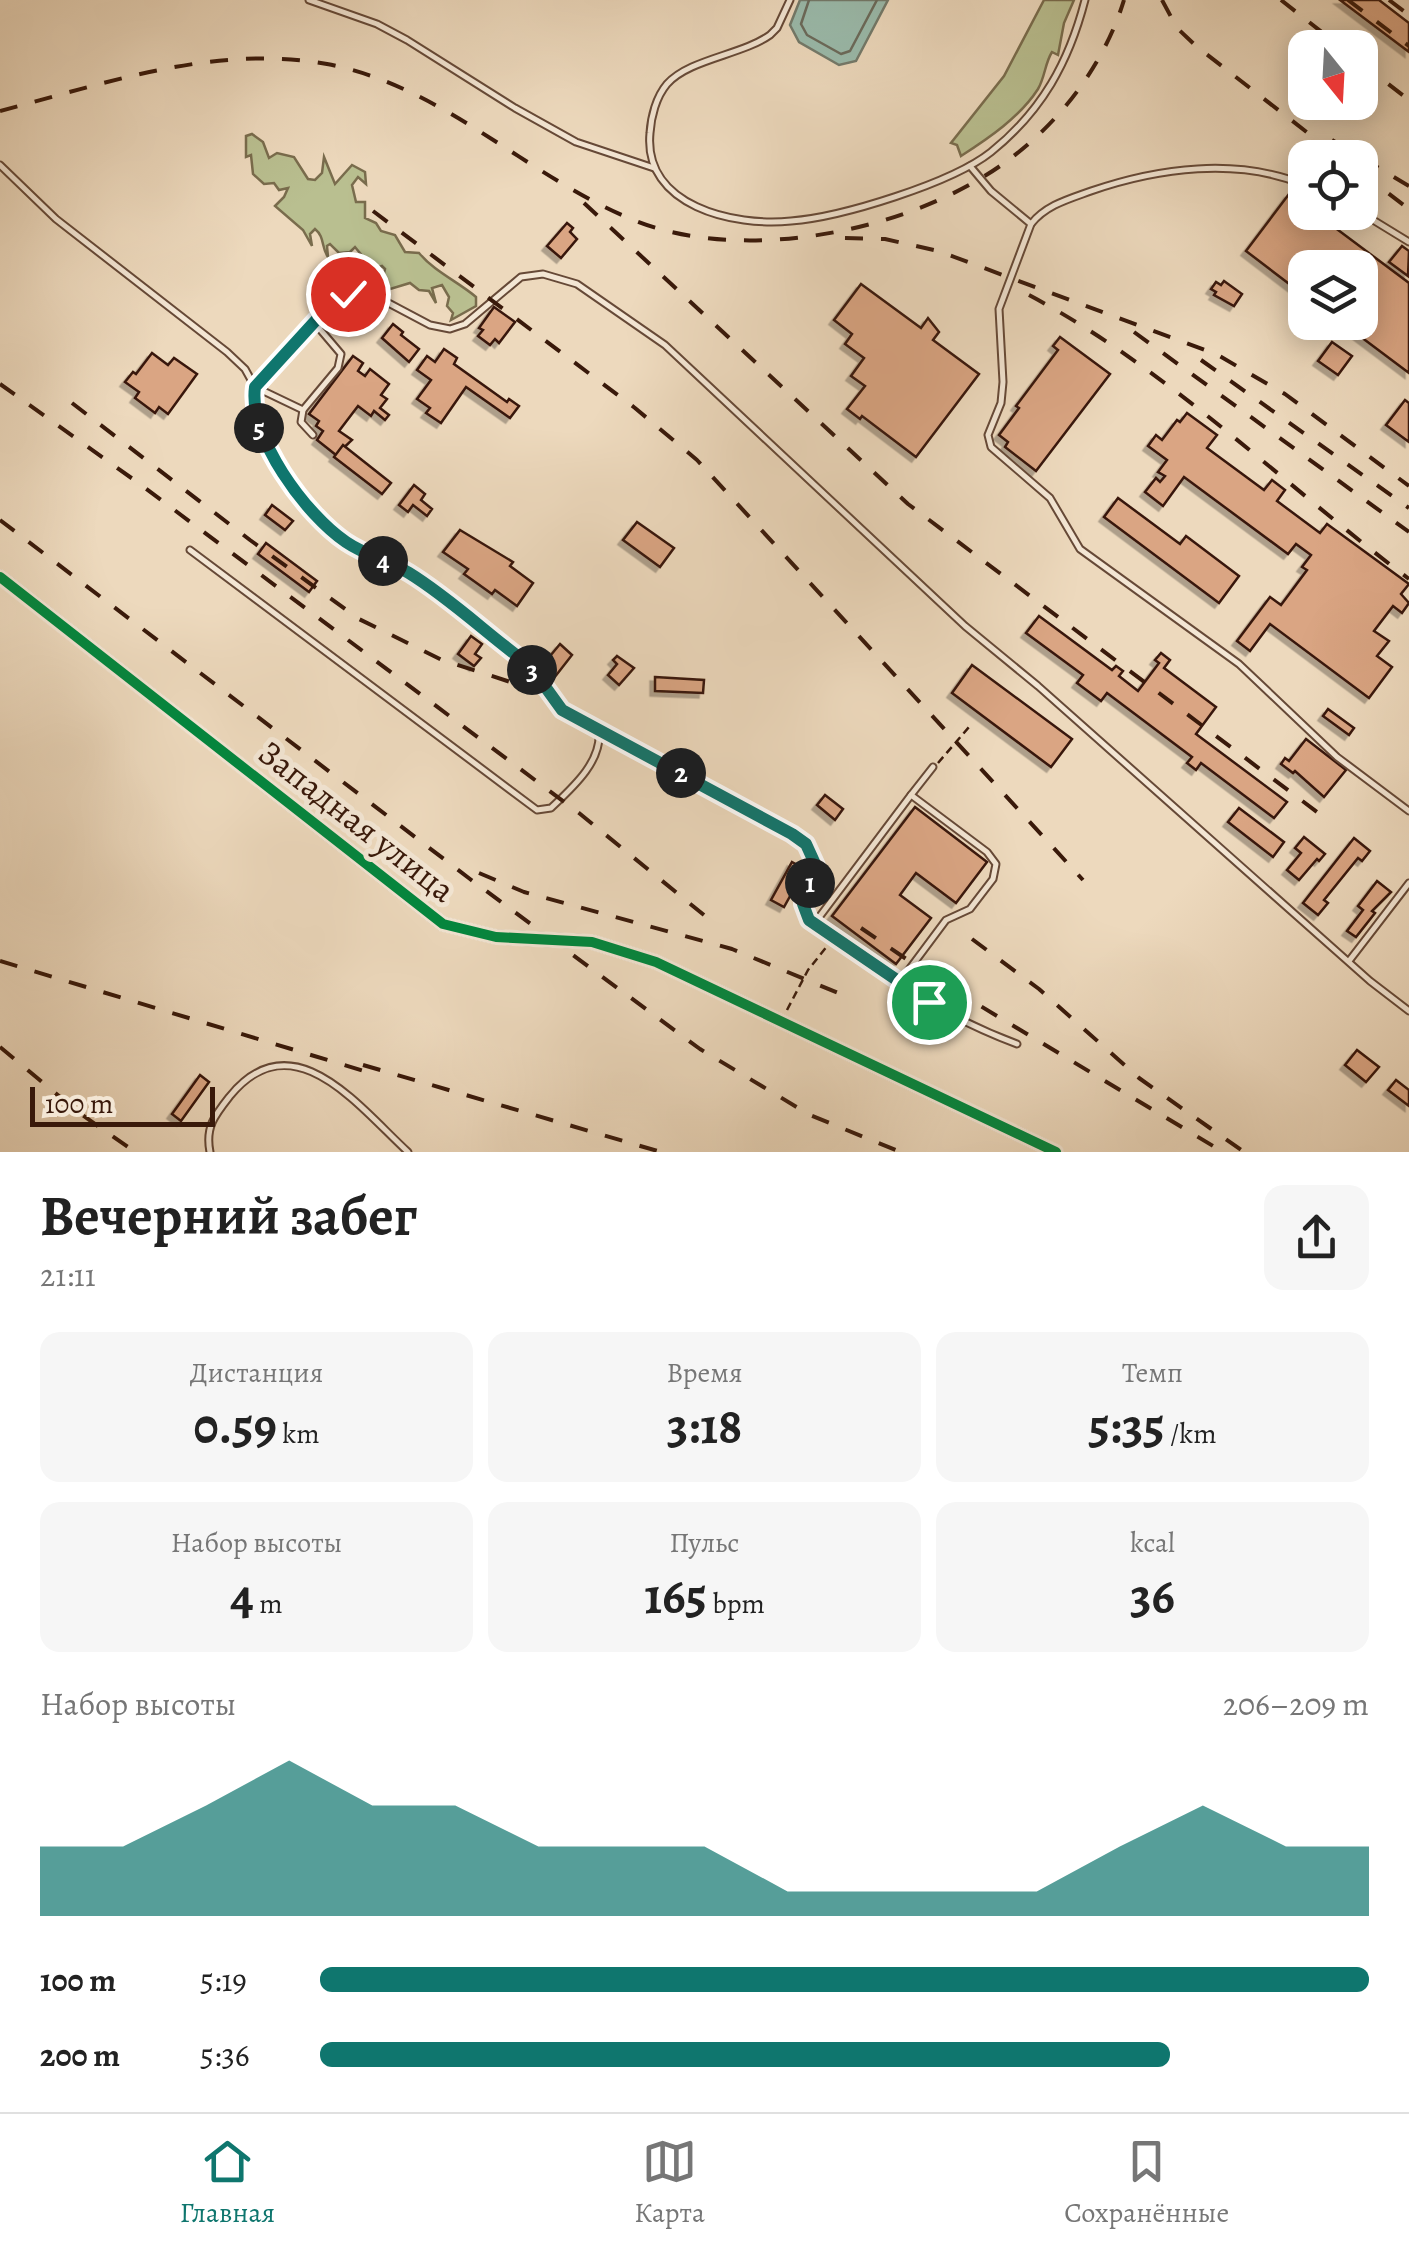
<!DOCTYPE html>
<html lang="ru">
<head>
<meta charset="utf-8">
<style>
	:root { --surface:#fff; --page:#f6f6f6; --text:#222; --muted:#767676; --line:#e0e0e0; --accent:#0f766e }
	body { margin:0; font-family:Alegreya,serif; background:var(--page); color:var(--text); height:100vh; display:flex; flex-direction:column; font-size:38px; white-space:nowrap }
	* { box-sizing:border-box; margin:0 }
	p { font-size:32px; color:var(--muted) }
	.icon { flex:none; width:55px; height:55px; fill:none; stroke:currentColor; stroke-width:2; stroke-linecap:round; stroke-linejoin:round }
	.map { position:relative; height:1152px; overflow:hidden }
	.drawer { display:flex; flex-direction:column; background:var(--surface); flex:1 }
	.drawer>* { flex:none }
	.needle { width:65px; rotate:162deg }
	.tools { position:absolute; left:1288px; top:30px; display:grid; gap:20px }
	.tools a { display:grid; place-items:center; width:90px; height:90px; border-radius:20px; background:var(--surface); box-shadow:0 5px 25px #0003; font-size:50px }
	.scale { position:absolute; left:30px; bottom:25px; width:185px; box-sizing:border-box; padding-left:10px; border:5px solid #39190a; border-top:0; font-size:28px; line-height:35px; white-space:nowrap; color:#39190a; -webkit-text-stroke:8px #f3e6d4; paint-order:stroke }
	.pin { position:absolute; display:grid; place-items:center; width:85px; height:85px; color:#fff; margin:-42px; border:5px solid #fff; border-radius:50%; box-shadow:0 2px 10px #0007 }
	.km { position:absolute; width:50px; height:50px; margin:-25px; border-radius:50%; background:#222; color:#fff; font-size:28px; line-height:50px; text-align:center }
	.round { display:grid; place-items:center; flex:none; width:105px; height:105px; border-radius:20px; background:var(--page) }
	.headline { display:flex; align-items:center; justify-content:space-between; height:170px; padding:0 40px }
	h1 { font-size:55px; font-weight:700; line-height:75px }
	.figures { display:grid; grid-template-columns:repeat(3,1fr); gap:15px; height:170px; padding:10px 40px }
	.figures div { display:grid; align-content:center; border-radius:20px; background:var(--page); text-align:center }
	.figures b { font-size:50px; font-weight:700 }
	.figures small { font-size:28px; font-weight:400 }
	.figures p { font-size:28px }
	.chart { height:280px; padding:20px 40px }
	.chart p { display:flex; justify-content:space-between }
	.chart svg { width:100%; height:180px; margin-top:10px; fill:var(--accent); opacity:.7 }
	ul { padding:0 40px; list-style:none; font-size:32px }
	li { display:grid; grid-template-columns:160px 120px 1fr; align-items:center; height:75px }
	li i { height:25px; border-radius:12px; background:var(--accent) }
	.dock { display:flex; justify-content:space-around; align-items:center; height:140px; border-top:2px solid var(--line); background:var(--surface); font-size:28px; color:var(--muted) }
	.dock a { display:grid; justify-items:center; gap:5px }
	.dock .active { color:var(--accent) }
	.map>svg:first-child { display:block }
	.green { fill:#b9bf90; stroke:#796c4d; stroke-width:2.5 }
	.water { fill:#9abbac; stroke:#737a6b; stroke-width:2.5 }
	.lines { fill:none; stroke-linecap:round; stroke-linejoin:round }
	.shore { stroke:#6a6a5b; stroke-width:2.5 }
	.building { fill:#daa583; stroke:#39190a; stroke-width:2.5; filter:url(#shadow) }
	.service-casing { stroke:#664937; stroke-width:9 }
	.minor-casing { stroke:#664937; stroke-width:15 }
	.path { stroke:#39190a; stroke-width:2.5; stroke-dasharray:8 5; stroke-linecap:butt }
	.service { stroke:#f3e6d4; stroke-width:5 }
	.minor { stroke:#f3e6d4; stroke-width:11 }
	.rail { stroke:#39190a; stroke-width:4; stroke-dasharray:18 18; stroke-linecap:butt }
	.cycleway-casing { stroke:#f3e6d4; stroke-width:16 }
	.cycleway { stroke:#00873e; stroke-width:10 }
	.route-casing { stroke:#fff; stroke-width:20 }
	.route { stroke:#0f766e; stroke-width:12 }
	.labels { text-anchor:middle; dominant-baseline:central; stroke-width:10; stroke-linejoin:round; paint-order:stroke }
	.street-label { font-size:35px; fill:#39190a; stroke:#f3e6d4 }
</style>
</head>
<body>
<div class="map">
<svg width="1409" height="1152" viewBox="0 0 1409 1152">
	<defs>
		<filter id="shadow"><feDropShadow dx="-4.5" dy="4.5" stdDeviation="0" flood-color="#0004"/></filter>
	</defs>
	<rect width="100%" height="100%" fill="#edd9bd"/>
	<filter id="stains"><feTurbulence type="fractalNoise" baseFrequency=".002" numOctaves="4"/><feColorMatrix values="0 0 0 0 .2 0 0 0 0 .09 0 0 0 0 .02 0 0 0 .5 -.17"/></filter>
	<radialGradient id="worn" r=".72"><stop offset=".6" stop-color="#630" stop-opacity="0"/><stop offset="1" stop-color="#630" stop-opacity=".3"/></radialGradient>
	<g class="green">
		<path d="M 1044,0 L 1074,0 L 1064,23 L 1058,55 L 1052,52 C 1045,63 1045,77 1038,89 C 1020,117 989,138 961,156 L 957,145 L 951,143 L 1004,76 Z"/>
		<path d="M 252,134 L 263,142 L 269,158 L 277,153 L 294,157 L 308,179 L 315,180 L 322,173 L 324,157 L 335,184 L 352,165 L 365,172 L 366,184 L 358,177 L 352,185 L 356,202 L 365,202 L 365,218 L 376,223 L 381,231 L 395,235 L 405,252 L 419,253 C 435,272 457,281 476,297 L 476,306 L 451,320 L 453,313 L 447,306 L 449,297 L 442,285 L 432,288 L 436,303 L 429,291 L 419,290 L 410,283 L 387,290 L 369,281 L 383,277 L 385,269 L 382,266 L 373,269 L 355,247 L 350,252 L 339,253 L 330,244 L 327,246 L 328,257 C 321,247 325,237 315,229 L 310,234 L 312,246 L 303,230 L 275,206 L 284,197 L 288,188 L 279,190 L 274,183 L 264,184 L 253,174 L 251,155 L 246,157 L 246,136 Z"/>
	</g>
	<path class="water" d="M 800,0 L 888,0 L 856,61 L 839,65 L 799,42 L 790,25 Z"/>
	<g class="lines">
		<path class="shore" d="M 809,0 L 801,24 L 807,35 L 841,54 L 850,51 L 877,0"/>
	</g>
	<g class="building">
		<path d="M 1340,0 L 1379,0 L 1409,23 L 1409,52 Z"/>
		<path d="M 1289,194 L 1305,206 L 1305,212 L 1314,212 L 1409,283 L 1409,373 L 1341,322 L 1360,322 L 1360,268 L 1305,268 L 1305,296 L 1246,251 Z"/>
		<path d="M 567,223 L 573,228 L 570,232 L 577,239 L 561,258 L 547,246 Z"/>
		<path d="M 1402,246 L 1409,251 L 1408,276 L 1389,262 Z"/>
		<path d="M 1224,281 L 1242,294 L 1234,306 L 1214,295 L 1216,292 L 1211,289 L 1216,282 L 1221,285 Z"/>
		<path d="M 861,284 L 921,328 L 928,318 L 939,332 L 933,340 L 979,374 L 916,457 L 862,416 L 860,419 L 847,409 L 865,386 L 851,376 L 864,358 L 845,344 L 852,334 L 834,320 Z"/>
		<path d="M 494,307 L 515,322 L 499,343 L 495,339 L 490,345 L 478,336 L 483,330 L 479,328 Z"/>
		<path d="M 393,324 L 403,332 L 401,335 L 419,349 L 409,362 L 382,338 Z"/>
		<path d="M 1060,337 L 1110,374 L 1036,471 L 1005,447 L 1008,442 L 999,435 L 1019,408 L 1016,406 L 1058,350 L 1053,346 Z"/>
		<path d="M 1332,342 L 1352,356 L 1338,375 L 1318,361 Z"/>
		<path d="M 444,349 L 457,358 L 454,364 L 507,402 L 509,399 L 519,406 L 510,418 L 466,387 L 441,423 L 426,413 L 430,408 L 417,399 L 431,380 L 417,370 L 427,356 L 435,362 Z"/>
		<path d="M 152,353 L 168,365 L 174,358 L 197,374 L 168,414 L 159,407 L 155,413 L 135,398 L 139,392 L 125,382 L 133,372 L 136,374 Z"/>
		<path d="M 353,356 L 363,363 L 358,371 L 365,376 L 370,369 L 389,384 L 381,395 L 387,399 L 380,408 L 389,415 L 385,420 L 374,411 L 371,416 L 358,406 L 339,431 L 352,440 L 336,455 L 317,440 L 323,431 L 316,426 L 319,421 L 309,414 Z"/>
		<path d="M 1405,400 L 1409,403 L 1409,442 L 1386,425 Z"/>
		<path d="M 1187,413 L 1217,435 L 1207,448 L 1264,490 L 1272,480 L 1285,490 L 1277,501 L 1320,533 L 1327,524 L 1409,584 L 1401,594 L 1409,603 L 1402,613 L 1393,606 L 1374,631 L 1389,641 L 1377,656 L 1392,667 L 1369,698 L 1270,624 L 1250,651 L 1237,641 L 1270,597 L 1281,605 L 1307,570 L 1302,567 L 1311,555 L 1296,544 L 1288,554 L 1184,477 L 1163,506 L 1145,492 L 1156,478 L 1160,482 L 1165,476 L 1158,472 L 1167,460 L 1148,446 L 1156,435 L 1162,440 L 1177,420 L 1180,422 Z"/>
		<path d="M 343,445 L 391,483 L 382,494 L 334,457 Z"/>
		<path d="M 414,485 L 425,494 L 421,500 L 432,509 L 427,516 L 413,505 L 408,512 L 399,505 Z"/>
		<path d="M 1118,498 L 1180,544 L 1186,536 L 1239,576 L 1219,603 L 1104,517 Z"/>
		<path d="M 272,505 L 293,521 L 285,530 L 265,515 Z"/>
		<path d="M 637,522 L 674,548 L 660,567 L 623,540 Z"/>
		<path d="M 460,530 L 513,562 L 510,566 L 533,583 L 517,606 L 495,590 L 492,594 L 464,574 L 468,569 L 443,552 Z"/>
		<path d="M 266,543 L 317,581 L 309,592 L 258,554 Z"/>
		<path d="M 1039,616 L 1112,670 L 1116,666 L 1123,671 L 1119,676 L 1138,691 L 1159,663 L 1155,660 L 1161,653 L 1170,660 L 1164,668 L 1216,707 L 1196,734 L 1287,802 L 1274,818 L 1201,763 L 1196,770 L 1187,763 L 1192,757 L 1107,693 L 1101,701 L 1077,683 L 1083,675 L 1026,633 Z"/>
		<path d="M 471,636 L 482,644 L 475,654 L 481,658 L 474,666 L 458,654 Z"/>
		<path d="M 560,644 L 572,655 L 554,678 L 541,667 Z"/>
		<path d="M 617,656 L 634,668 L 619,685 L 608,675 L 617,664 L 613,660 Z"/>
		<path d="M 972,665 L 1072,739 L 1051,767 L 952,693 Z"/>
		<path d="M 655,677 L 704,680 L 703,693 L 655,691 Z"/>
		<path d="M 1328,709 L 1354,728 L 1349,735 L 1323,716 Z"/>
		<path d="M 1306,739 L 1346,770 L 1324,797 L 1295,771 L 1293,773 L 1281,764 L 1285,758 L 1289,761 Z"/>
		<path d="M 825,795 L 843,809 L 835,820 L 817,805 Z"/>
		<path d="M 915,807 L 987,862 L 956,903 L 916,873 L 900,895 L 931,918 L 896,964 L 832,916 Z"/>
		<path d="M 1239,808 L 1284,842 L 1273,857 L 1228,822 Z"/>
		<path d="M 1304,837 L 1325,854 L 1319,861 L 1317,859 L 1299,880 L 1287,870 L 1301,853 L 1295,848 Z"/>
		<path d="M 1354,838 L 1370,851 L 1362,861 L 1358,858 L 1324,900 L 1328,903 L 1318,915 L 1303,903 Z"/>
		<path d="M 792,862 L 805,869 L 784,907 L 771,900 Z"/>
		<path d="M 1377,881 L 1391,892 L 1372,911 L 1375,913 L 1356,937 L 1347,931 L 1363,910 L 1358,906 Z"/>
		<path d="M 1357,1050 L 1379,1067 L 1366,1082 L 1345,1065 Z"/>
		<path d="M 200,1075 L 209,1082 L 181,1121 L 172,1114 Z"/>
		<path d="M 1396,1080 L 1409,1090 L 1409,1106 L 1388,1090 Z"/>
	</g>
	<g class="lines">
		<defs>
			<g id="service">
				<path d="M 309,0 L 377,24 L 407,40 L 515,108 L 576,142 L 654,168"/>
				<path d="M 790,0 L 777,28 L 770,35 C 742,55 689,59 667,84 C 656,97 651,117 650,133 C 643,206 734,227 791,221 C 842,217 952,183 991,152 C 1042,111 1069,62 1085,0"/>
				<path d="M 0,165 L 56,219 L 227,352 L 245,369 L 255,387 L 328,307 L 348,294 L 379,298 L 430,325 L 450,329 L 465,324 L 521,277 L 543,274 L 577,284 L 665,345 L 965,626 L 1038,686 L 1370,981 L 1409,1011"/>
				<path d="M 970,166 L 991,191 L 1031,224 L 999,309 L 1003,382 L 1001,403 L 988,435 L 991,447 L 1050,498 L 1080,549 L 1239,664 L 1337,757 L 1409,811"/>
				<path d="M 1360,212 L 1409,242"/>
				<path d="M 1031,224 C 1046,205 1069,199 1091,191 C 1158,168 1237,157 1305,185"/>
				<path d="M 313,321 L 341,354 L 338,368 L 303,410 L 255,387 L 256,416 L 266,446 L 332,531 L 351,546 L 419,580 L 528,666 L 557,706 L 568,714 L 793,834 L 806,843 L 816,866 L 803,903 L 809,920 C 871,970 942,1016 1017,1044"/>
				<path d="M 303,410 L 301,422 L 313,435"/>
				<path d="M 190,550 L 537,810 L 551,808 C 572,788 602,762 599,731"/>
				<path d="M 911,795 L 933,767"/>
				<path d="M 814,924 L 911,795 L 987,852 L 996,864 L 993,879 L 970,909 L 946,920 L 899,983"/>
				<path d="M 1349,961 L 1409,883"/>
				<path d="M 210,1152 C 205,1127 215,1115 230,1096 C 293,1019 359,1107 408,1152"/>
			</g>
			<path id="minor" d="M 0,577 L 443,924 L 496,937 L 592,942 L 656,962 L 1056,1152"/>
		</defs>
		<use href="#service" class="service-casing"/>
		<use href="#minor" class="minor-casing"/>
		<g class="path">
			<path d="M 938,763 L 969,727"/>
			<path d="M 787,1010 L 808,970 L 828,945"/>
		</g>
		<use href="#service" class="service"/>
		<use href="#minor" class="minor"/>
		<g class="rail">
			<path d="M 1162,0 L 1177,28 L 1196,46 L 1340,158"/>
			<path d="M 1281,0 L 1342,48"/>
			<path d="M 1348,0 L 1409,46"/>
			<path d="M 1389,0 L 1409,15"/>
			<path d="M 1360,62 L 1409,100"/>
			<path d="M 0,111 C 107,83 215,44 327,64 C 444,86 528,178 636,221 C 748,265 917,230 1011,158 C 1063,119 1105,62 1124,0"/>
			<path d="M 1332,140 L 1409,186"/>
			<path d="M 1360,172 L 1409,209"/>
			<path d="M 584,203 L 908,504 L 1321,815"/>
			<path d="M 373,211 L 635,408 L 697,460 L 1083,880"/>
			<path d="M 845,238 L 885,239 L 938,251 L 1216,354 L 1285,394 L 1409,486"/>
			<path d="M 1029,295 C 1168,369 1283,484 1409,579"/>
			<path d="M 1134,332 L 1409,532"/>
			<path d="M 1201,360 L 1409,508"/>
			<path d="M 0,384 L 137,482 L 579,813 L 710,920"/>
			<path d="M 72,403 L 250,540 L 359,619 L 442,660 L 526,687"/>
			<path d="M 0,520 L 470,879 L 700,1049 L 810,1115 L 898,1151"/>
			<path d="M 479,873 L 524,892 L 732,949 L 843,995"/>
			<path d="M 861,928 L 934,978 L 1223,1152"/>
			<path d="M 972,939 L 1039,989 L 1139,1078 L 1244,1152"/>
			<path d="M 0,961 L 364,1071"/>
			<path d="M 0,1047 L 78,1112 L 135,1152"/>
			<path d="M 363,1065 L 661,1152"/>
		</g>
		<defs>
			<path id="cycleway" d="M 0,577 L 443,924 L 496,937 L 592,942 L 656,962 L 1056,1152"/>
		</defs>
		<use href="#cycleway" class="cycleway-casing"/>
		<use href="#cycleway" class="cycleway"/>
	</g>
	<g class="lines">
		<defs>
			<path id="route" d="M 348,294 L 328,307 L 255,387 C 248,437 306,515 346,542 C 365,555 389,561 409,573 C 448,597 483,630 520,658 L 536,674 L 562,710 L 792,834 L 806,844 L 816,866 L 803,904 L 809,920 L 929,1002"/>
		</defs>
		<use href="#route" class="route-casing"/>
		<use href="#route" class="route"/>
	</g>
	<g class="labels">
		<g class="street-label">
			<text transform="translate(357 821) rotate(38)">Западная улица</text>
		</g>
	</g>
	<rect width="100%" height="100%" filter="url(#stains)"/>
	<rect width="100%" height="100%" fill="url(#worn)"/>
</svg>
<div class="tools">
<a><svg class="needle" viewBox="-14 -14 28 28"><path d="M0-13l5 13h-10z" fill="#e53935"/><path d="M0 13l5-13h-10z" fill="#767676"/></svg></a>
<a><svg class="icon" aria-label="locate" viewBox="0 0 24 24"><circle cx="12" cy="12" r="6"/><path d="M12 2v4M12 18v4M2 12h4M18 12h4"/></svg></a>
<a><svg class="icon" aria-label="layers" viewBox="0 0 24 24"><path d="M12 4l9 5-9 5-9-5zM3 14l9 5 9-5"/></svg></a>
</div>
<div class="scale">100 m</div>
<div class="pin" style="left:929px;top:1002px;background:#1e9e55"><svg class="icon" aria-label="arrive" viewBox="0 0 24 24"><path d="M6 21V4h12l-3 4 3 4H6"/></svg></div>
<div class="pin" style="left:348px;top:294px;background:#d93025"><svg class="icon" aria-label="check" viewBox="0 0 24 24"><path d="M5 12l5 5 9-10"/></svg></div>
<b class="km" style="left:810px;top:883px">1</b>
<b class="km" style="left:681px;top:773px">2</b>
<b class="km" style="left:532px;top:670px">3</b>
<b class="km" style="left:383px;top:561px">4</b>
<b class="km" style="left:259px;top:428px">5</b>
</div>
<section class="drawer">
<div class="headline"><div><h1>Вечерний забег</h1><p>21:11</p></div><a class="round"><svg class="icon" aria-label="share" viewBox="0 0 24 24"><path d="M12 15V3M7 8l5-5 5 5M5 13v7h14v-7"/></svg></a></div>
<div class="figures">
<div><p>Дистанция</p><b>0.59<small> km</small></b></div>
<div><p>Время</p><b>3:18</b></div>
<div><p>Темп</p><b>5:35<small> /km</small></b></div>
</div>
<div class="figures">
<div><p>Набор высоты</p><b>4<small> m</small></b></div>
<div><p>Пульс</p><b>165<small> bpm</small></b></div>
<div><p>kcal</p><b>36</b></div>
</div>
<div class="chart"><p><span>Набор высоты</span>206–209 m</p>
<svg viewBox="0 0 160 44" preserveAspectRatio="none"><path d="M0 44V27L10 27L20 17L30 6L40 17L50 17L60 27L70 27L80 27L90 38L100 38L110 38L120 38L130 27L140 17L150 27L160 27V44z"/></svg>
</div>
<ul>
<li><b>100 m</b>5:19<i style="width:100%"></i></li>
<li><b>200 m</b>5:36<i style="width:81%"></i></li>
</ul>
</section>
<nav class="dock">
<a class="active"><svg class="icon" aria-label="home" viewBox="0 0 24 24"><path d="M3 11l9-7 9 7M6 9v11h12V9"/></svg>Главная</a>
<a><svg class="icon" aria-label="map" viewBox="0 0 24 24"><path d="M3 6l6-2 6 2 6-2v14l-6 2-6-2-6 2zM9 4v14M15 6v14"/></svg>Карта</a>
<a><svg class="icon" aria-label="saved" viewBox="0 0 24 24"><path d="M7 4h10v16l-5-4-5 4z"/></svg>Сохранённые</a>
</nav>
</body>
</html>
